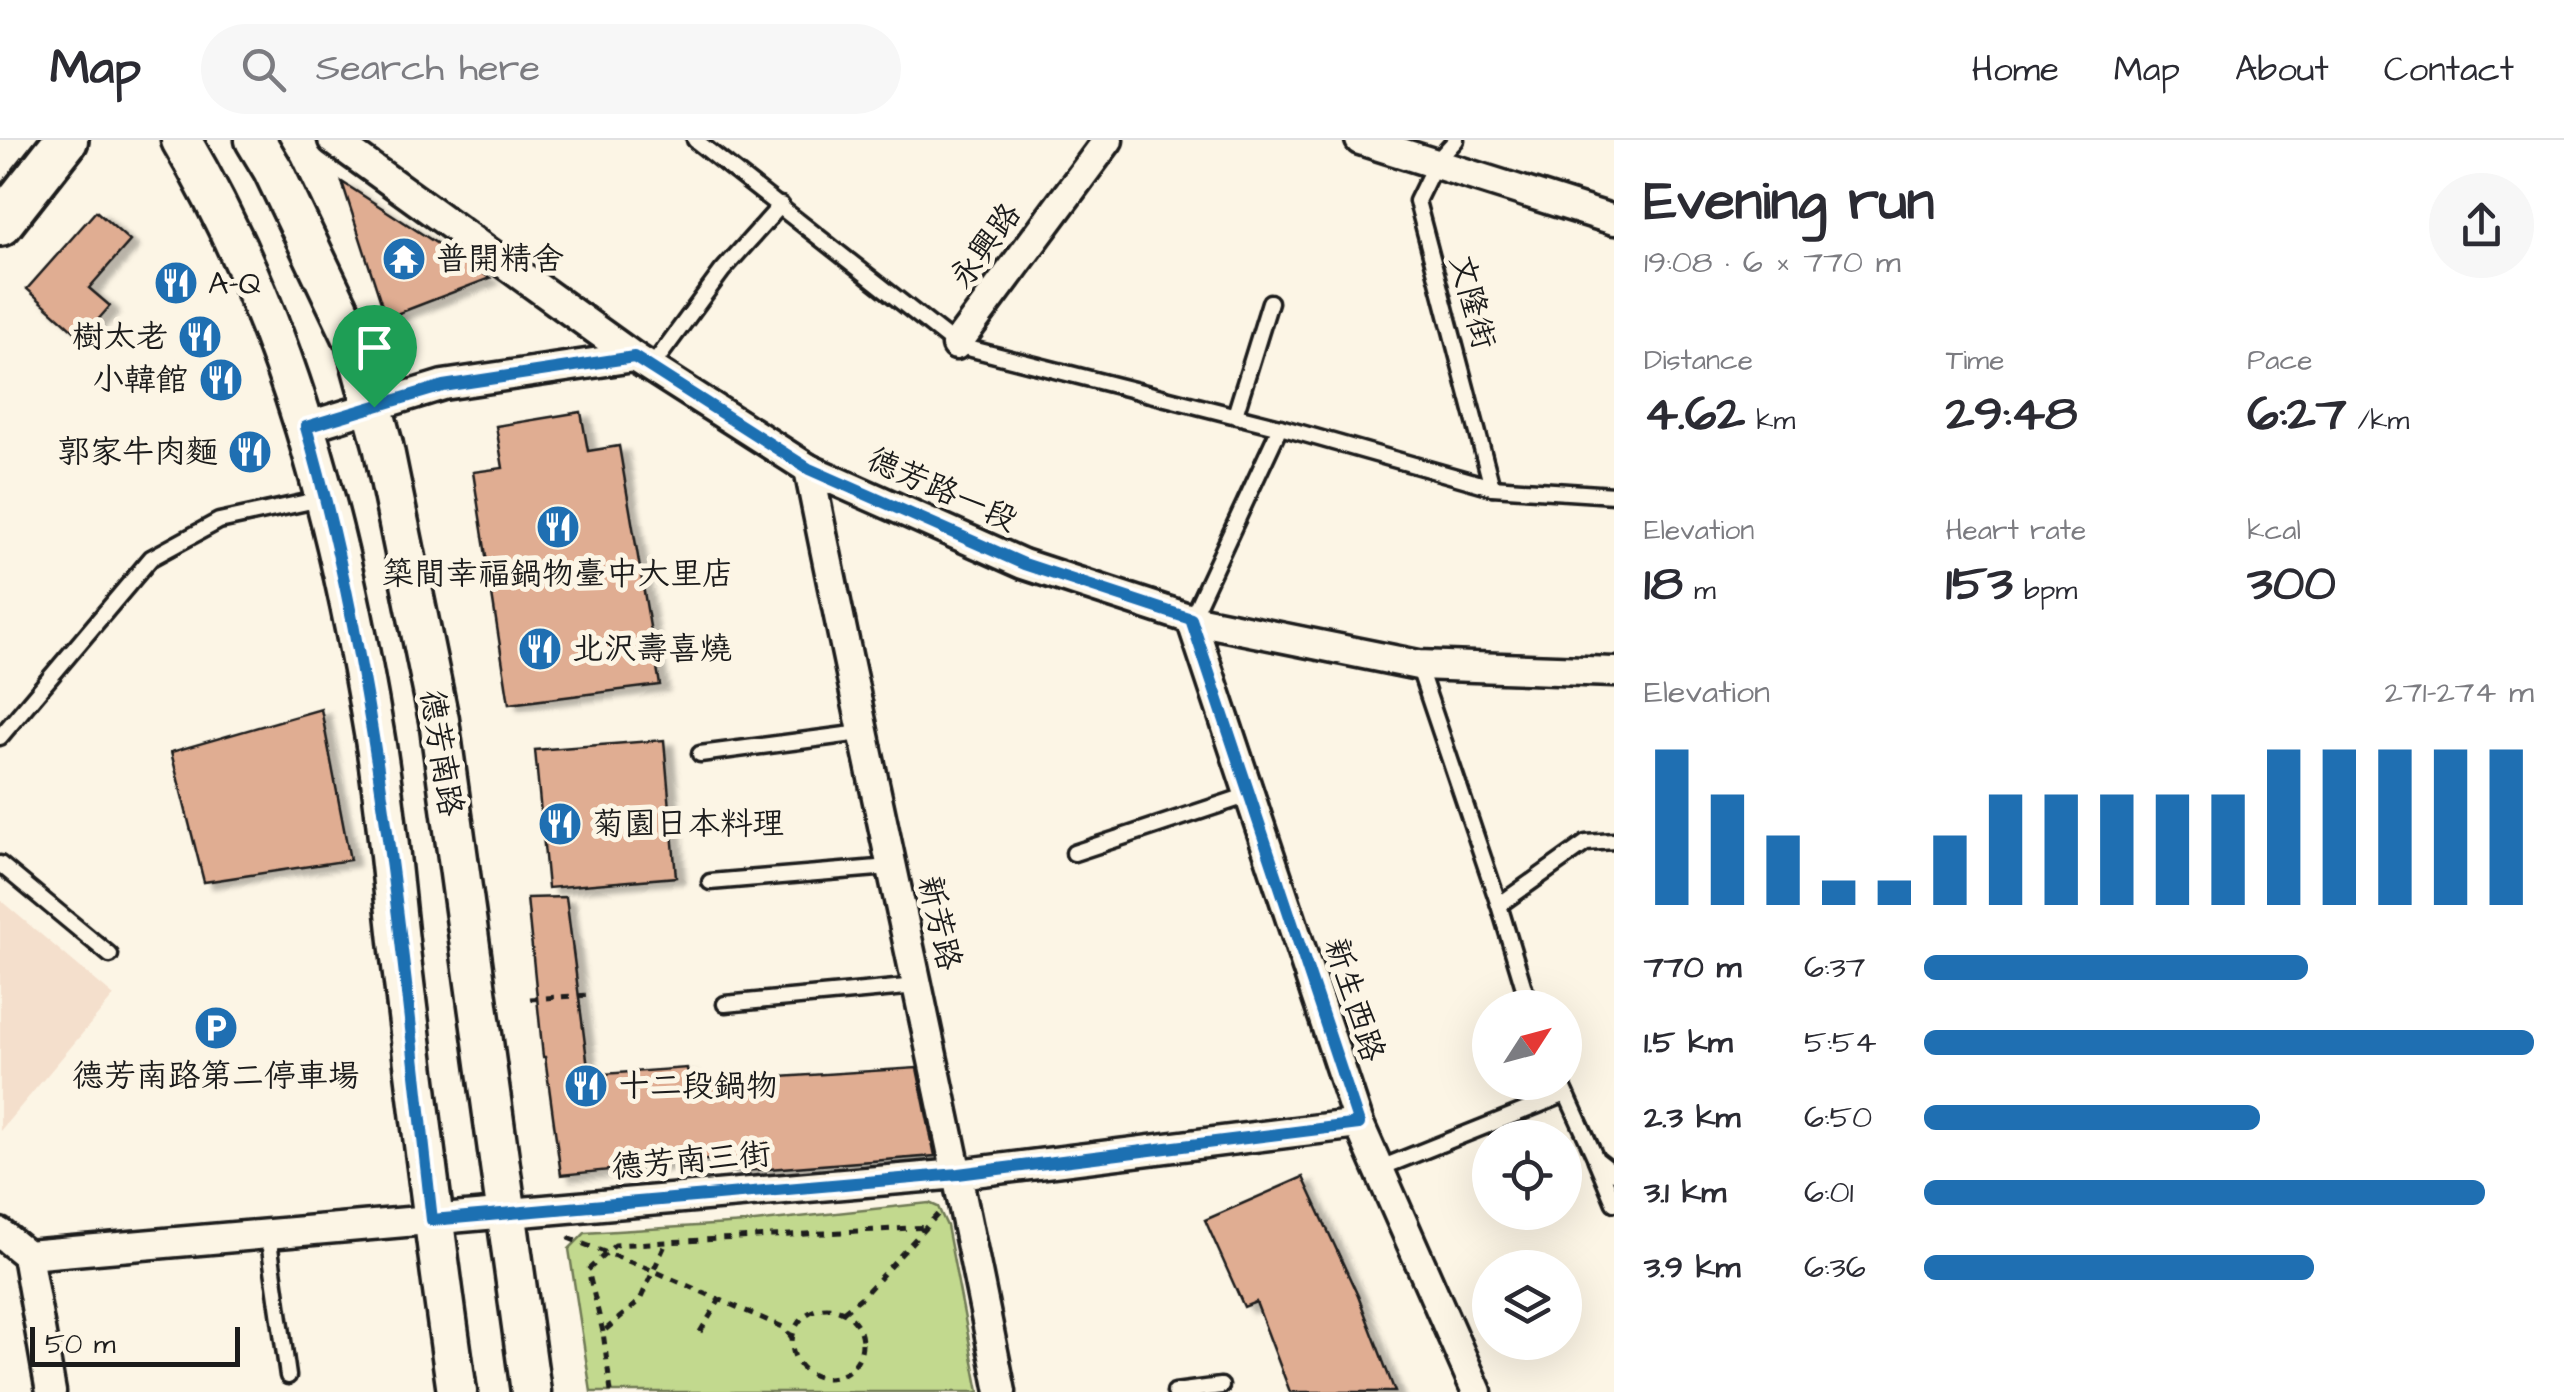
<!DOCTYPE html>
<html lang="en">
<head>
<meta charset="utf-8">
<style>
	:root { --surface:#fff; --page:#f7f7f7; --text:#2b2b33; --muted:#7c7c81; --line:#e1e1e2; --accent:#1f6fb2 }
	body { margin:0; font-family:"Architects Daughter","LXGW WenKai TC",sans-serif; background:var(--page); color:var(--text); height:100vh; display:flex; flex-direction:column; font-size:38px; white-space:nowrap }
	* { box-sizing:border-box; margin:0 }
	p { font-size:32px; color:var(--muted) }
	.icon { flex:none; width:55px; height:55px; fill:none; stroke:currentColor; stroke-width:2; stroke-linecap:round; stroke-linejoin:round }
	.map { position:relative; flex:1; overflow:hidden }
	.panel { display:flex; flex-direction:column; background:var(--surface); width:950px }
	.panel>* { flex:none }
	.needle { width:65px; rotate:54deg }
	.tools { position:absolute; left:1472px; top:850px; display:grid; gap:20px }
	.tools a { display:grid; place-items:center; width:110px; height:110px; border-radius:50%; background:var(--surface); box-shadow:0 10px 40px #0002; font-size:50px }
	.scale { position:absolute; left:30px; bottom:25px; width:210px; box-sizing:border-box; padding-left:10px; border:5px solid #1c1c1c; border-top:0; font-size:28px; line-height:35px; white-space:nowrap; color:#1c1c1c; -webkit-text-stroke:8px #fcf5e5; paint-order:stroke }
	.pin { position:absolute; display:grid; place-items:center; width:85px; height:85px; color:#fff; margin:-102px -42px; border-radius:50% 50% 50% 0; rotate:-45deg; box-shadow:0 0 10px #0007 }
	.pin .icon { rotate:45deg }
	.round { display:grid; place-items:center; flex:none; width:105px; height:105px; border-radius:52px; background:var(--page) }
	.overview { display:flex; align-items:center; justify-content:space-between; height:170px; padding:0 30px }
	h1 { font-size:55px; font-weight:700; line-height:75px }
	.stats { display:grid; grid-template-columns:repeat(3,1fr); gap:15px; height:170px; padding:10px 30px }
	.stats div { display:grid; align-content:center }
	.stats b { font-size:50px; font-weight:700 }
	.stats small { font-size:28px; font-weight:400 }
	.stats p { font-size:28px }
	.chart { height:280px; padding:20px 30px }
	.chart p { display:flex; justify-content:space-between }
	.chart svg { width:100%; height:180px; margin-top:10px; stroke:var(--accent); stroke-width:6 }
	ul { padding:0 30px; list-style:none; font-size:32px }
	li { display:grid; grid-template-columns:160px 120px 1fr; align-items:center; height:75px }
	li i { height:25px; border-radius:12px; background:var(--accent) }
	header { display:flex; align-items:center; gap:60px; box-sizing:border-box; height:140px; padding:0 50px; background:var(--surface); border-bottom:2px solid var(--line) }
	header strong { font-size:48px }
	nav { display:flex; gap:55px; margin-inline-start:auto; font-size:35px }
	.search { width:700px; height:90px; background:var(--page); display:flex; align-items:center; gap:25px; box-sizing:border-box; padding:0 35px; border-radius:55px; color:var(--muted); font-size:38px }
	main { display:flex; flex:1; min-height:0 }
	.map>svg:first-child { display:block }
	.built { fill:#f4dfcc }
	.green { fill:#c2d98e; stroke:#6f7a55; stroke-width:2.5 }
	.building { fill:#e0ad92; stroke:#1c1c1c; stroke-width:2.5; filter:url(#shadow) }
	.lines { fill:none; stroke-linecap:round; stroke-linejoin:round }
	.lane-casing { stroke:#1c1c1c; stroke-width:21 }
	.street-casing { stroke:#1c1c1c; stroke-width:35 }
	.secondary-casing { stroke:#1c1c1c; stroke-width:45 }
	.primary-casing { stroke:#1c1c1c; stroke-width:50 }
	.path { stroke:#1c1c1c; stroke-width:5; stroke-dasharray:8 8; stroke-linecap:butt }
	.lane { stroke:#fcf5e5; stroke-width:14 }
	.street { stroke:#fcf5e5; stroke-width:28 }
	.secondary { stroke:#fcf5e5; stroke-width:38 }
	.primary { stroke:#fcf5e5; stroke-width:42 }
	.route-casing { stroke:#fff; stroke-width:20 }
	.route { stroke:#1f6fb2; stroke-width:12 }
	.labels { text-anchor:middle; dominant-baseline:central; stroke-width:10; stroke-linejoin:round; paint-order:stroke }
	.street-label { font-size:32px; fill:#1c1c1c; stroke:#fcf5e5 }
	.poi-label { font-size:32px; fill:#1c1c1c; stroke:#fcf5e5; text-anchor:start }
</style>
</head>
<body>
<header>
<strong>Map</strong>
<div class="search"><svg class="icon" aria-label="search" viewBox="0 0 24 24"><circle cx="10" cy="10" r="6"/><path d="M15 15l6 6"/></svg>Search here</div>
<nav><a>Home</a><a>Map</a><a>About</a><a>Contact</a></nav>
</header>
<main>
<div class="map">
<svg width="1614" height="1252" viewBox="0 0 1614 1252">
	<defs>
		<filter id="shadow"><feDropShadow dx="9" dy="5.5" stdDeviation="2.5" flood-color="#0004"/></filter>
	</defs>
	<rect width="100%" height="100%" fill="#fcf5e5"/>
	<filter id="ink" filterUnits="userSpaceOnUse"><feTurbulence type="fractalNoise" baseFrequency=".01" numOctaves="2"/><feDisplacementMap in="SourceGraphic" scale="20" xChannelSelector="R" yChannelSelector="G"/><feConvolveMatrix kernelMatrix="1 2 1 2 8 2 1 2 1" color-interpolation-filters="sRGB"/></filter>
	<g filter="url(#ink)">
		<path class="built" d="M 0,760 L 114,856 L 0,991 Z"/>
		<path class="green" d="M 929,1063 L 938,1067 L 947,1086 L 979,1252 L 591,1252 L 569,1109 L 585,1093 L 745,1083 Z"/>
		<g class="building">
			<path d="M 342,42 L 490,138 L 386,178 Z"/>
			<path d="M 96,71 L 130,101 L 89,148 L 110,166 L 82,198 L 27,149 Z"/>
			<path d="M 581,272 L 588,311 L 619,306 L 660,545 L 509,564 L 473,332 L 503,328 L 496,286 Z"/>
			<path d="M 321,569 L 350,720 L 204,742 L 171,612 Z"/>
			<path d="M 664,600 L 676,737 L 548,748 L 535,610 Z"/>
			<path d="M 566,757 L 589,935 L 687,928 L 689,943 L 917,928 L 935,1016 L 729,1032 L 727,1018 L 561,1035 L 545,917 L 543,917 L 527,758 Z"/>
			<path d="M 1303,1037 L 1358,1156 L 1395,1252 L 1290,1252 L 1256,1162 L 1244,1167 L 1205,1080 Z"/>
		</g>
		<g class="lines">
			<defs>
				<g id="lane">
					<path d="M 695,0 L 956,205 L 1280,287 L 1492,347 L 1614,355"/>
					<path d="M 1456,0 L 1436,22 L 1417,61 L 1492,347"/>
					<path d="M 650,229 L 722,131 L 781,65"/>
					<path d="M 1235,275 L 1270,162"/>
					<path d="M 1191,479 L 1280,287"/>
					<path d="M 1418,525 L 1499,765"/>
					<path d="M 0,597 L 151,418 L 219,381 L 321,359"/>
					<path d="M 700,614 L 861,593"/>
					<path d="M 1074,713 L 1249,655"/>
					<path d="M 0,724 L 110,815"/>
					<path d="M 710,742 L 890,727"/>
					<path d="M 725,864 L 917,846"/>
					<path d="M 1530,868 L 1499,765 L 1586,703 L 1614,701"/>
					<path d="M 1561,942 L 1596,1019 L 1614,1033"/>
					<path d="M 1596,1020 L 1614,1063"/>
					<path d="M 1378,1029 L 1566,954"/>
					<path d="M 268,1094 L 288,1236"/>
					<path d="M 1175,1252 L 1221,1246"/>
				</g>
				<g id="street">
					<path d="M 333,0 L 634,217 L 809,329 L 1023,424 L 1191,479 L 1418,525 L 1614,532"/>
					<path d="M 1360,0 L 1614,80"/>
					<path d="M 956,205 L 1108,0"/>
					<path d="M 306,287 L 443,245 L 634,217"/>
					<path d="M 809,329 C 870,637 941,943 1001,1252"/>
					<path d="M 1191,479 L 1359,984 L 1477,1252"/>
					<path d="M 0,1093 L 27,1115 L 51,1252"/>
					<path d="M 27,1115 L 958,1034 L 1359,984"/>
				</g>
				<g id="secondary">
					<path d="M 181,0 C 288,182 340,387 374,593 C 386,664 392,738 400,810 C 418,958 436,1105 457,1252"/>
					<path d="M 255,0 L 273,30 L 355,202 L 383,305 L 439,580 L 531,1252"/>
				</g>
				<path id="primary" d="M 0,84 L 66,0"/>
			</defs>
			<use href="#lane" class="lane-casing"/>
			<use href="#street" class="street-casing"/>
			<use href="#secondary" class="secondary-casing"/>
			<use href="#primary" class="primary-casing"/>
			<g class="path">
				<path d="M 530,859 L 588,855"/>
				<path d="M 568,1098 L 654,1131 L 785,1188 L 792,1198"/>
				<circle cx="827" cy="1203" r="35"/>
				<path d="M 843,1172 L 863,1156 L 938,1074"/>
				<path d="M 603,1192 L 588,1130 L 615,1105 L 929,1087"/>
				<path d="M 700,1192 L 719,1161"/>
				<path d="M 611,1252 L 603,1192 L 640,1160 L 666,1103"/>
			</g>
			<use href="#lane" class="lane"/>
			<use href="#street" class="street"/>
			<use href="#secondary" class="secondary"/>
			<use href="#primary" class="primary"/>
		</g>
	</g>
	<g class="lines" filter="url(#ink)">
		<defs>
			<path id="route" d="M 634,217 L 809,329 L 1024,424 L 1191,479 L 1359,984 L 958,1034 L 432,1080 C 402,814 380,545 306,287 L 443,246 Z"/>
		</defs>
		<use href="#route" class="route-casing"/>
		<use href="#route" class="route"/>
	</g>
	<defs>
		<symbol id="temple-disc" viewBox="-11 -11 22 22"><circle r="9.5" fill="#1f6fb2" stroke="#fcf5e5"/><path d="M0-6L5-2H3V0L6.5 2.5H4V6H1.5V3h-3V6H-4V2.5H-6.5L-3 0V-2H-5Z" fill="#fff"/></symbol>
		<symbol id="restaurant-disc" viewBox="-11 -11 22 22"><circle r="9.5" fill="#1f6fb2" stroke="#fcf5e5"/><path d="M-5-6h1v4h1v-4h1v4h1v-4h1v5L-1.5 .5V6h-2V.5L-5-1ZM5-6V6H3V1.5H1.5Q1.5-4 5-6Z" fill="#fff"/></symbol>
		<symbol id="parking-disc" viewBox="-11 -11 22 22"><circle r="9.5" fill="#1f6fb2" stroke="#fcf5e5"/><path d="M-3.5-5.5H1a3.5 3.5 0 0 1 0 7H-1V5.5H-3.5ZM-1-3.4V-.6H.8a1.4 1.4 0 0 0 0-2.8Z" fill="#fff"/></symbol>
	</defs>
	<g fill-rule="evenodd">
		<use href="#temple-disc" x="379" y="94" width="50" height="50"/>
		<use href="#restaurant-disc" x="151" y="118" width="50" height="50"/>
		<use href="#restaurant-disc" x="175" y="172" width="50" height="50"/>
		<use href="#restaurant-disc" x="196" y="215" width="50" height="50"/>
		<use href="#restaurant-disc" x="225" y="287" width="50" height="50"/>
		<use href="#restaurant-disc" x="533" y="362" width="50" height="50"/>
		<use href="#restaurant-disc" x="515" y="484" width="50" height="50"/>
		<use href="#restaurant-disc" x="535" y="659" width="50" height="50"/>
		<use href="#parking-disc" x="191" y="863" width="50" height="50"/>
		<use href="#restaurant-disc" x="561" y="921" width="50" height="50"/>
	</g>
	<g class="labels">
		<g class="street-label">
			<text transform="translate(986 106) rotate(-54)">永興路</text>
			<text transform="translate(1472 162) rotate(75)">文隆街</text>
			<text transform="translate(942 350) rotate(24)">德芳路一段</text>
			<text transform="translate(441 613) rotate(81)">德芳南路</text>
			<text transform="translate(939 783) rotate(77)">新芳路</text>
			<text transform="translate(1354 860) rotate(72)">新生西路</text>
			<text transform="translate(691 1021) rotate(-5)">德芳南三街</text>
		</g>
		<g class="poi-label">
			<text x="436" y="119">普開精舍</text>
			<text x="208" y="143">A-Q</text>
			<text x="168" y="197" text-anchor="end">樹太老</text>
			<text x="188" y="240" text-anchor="end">小韓館</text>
			<text x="218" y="312" text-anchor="end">郭家牛肉麵</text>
			<text x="558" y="434" text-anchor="middle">築間幸福鍋物臺中大里店</text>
			<text x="572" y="509">北沢壽喜燒</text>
			<text x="592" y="684">菊園日本料理</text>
			<text x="216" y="936" text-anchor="middle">德芳南路第二停車場</text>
			<text x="618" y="946">十二段鍋物</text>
		</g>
	</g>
</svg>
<div class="tools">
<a><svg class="needle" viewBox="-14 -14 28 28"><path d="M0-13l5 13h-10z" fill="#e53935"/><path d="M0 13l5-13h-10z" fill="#7c7c81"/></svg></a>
<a><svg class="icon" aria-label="locate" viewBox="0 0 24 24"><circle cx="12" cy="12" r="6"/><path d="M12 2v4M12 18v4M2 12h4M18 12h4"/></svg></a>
<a><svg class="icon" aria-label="layers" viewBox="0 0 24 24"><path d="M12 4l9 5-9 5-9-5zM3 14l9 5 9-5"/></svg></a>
</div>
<div class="scale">50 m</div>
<div class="pin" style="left:374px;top:267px;background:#1e9e55"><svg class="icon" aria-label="arrive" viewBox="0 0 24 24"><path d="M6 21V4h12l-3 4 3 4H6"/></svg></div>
</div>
<section class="panel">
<div class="overview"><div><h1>Evening run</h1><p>19:08 · 6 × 770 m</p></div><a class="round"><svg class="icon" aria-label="share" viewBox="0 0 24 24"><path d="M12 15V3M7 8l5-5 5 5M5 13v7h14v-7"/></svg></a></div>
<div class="stats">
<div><p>Distance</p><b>4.62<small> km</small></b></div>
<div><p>Time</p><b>29:48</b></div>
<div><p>Pace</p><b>6:27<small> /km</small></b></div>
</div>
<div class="stats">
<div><p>Elevation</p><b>18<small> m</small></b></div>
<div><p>Heart rate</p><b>153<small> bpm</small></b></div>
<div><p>kcal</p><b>300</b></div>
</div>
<div class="chart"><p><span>Elevation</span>271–274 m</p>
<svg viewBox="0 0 160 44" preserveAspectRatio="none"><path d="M5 44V6M15 44V17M25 44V27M35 44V38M45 44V38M55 44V27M65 44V17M75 44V17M85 44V17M95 44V17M105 44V17M115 44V6M125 44V6M135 44V6M145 44V6M155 44V6"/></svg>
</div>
<ul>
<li><b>770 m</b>6:37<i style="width:63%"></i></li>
<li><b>1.5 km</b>5:54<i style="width:100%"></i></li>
<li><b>2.3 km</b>6:50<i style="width:55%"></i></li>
<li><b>3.1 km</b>6:01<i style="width:92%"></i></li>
<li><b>3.9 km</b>6:36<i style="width:64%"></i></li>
</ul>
</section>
</main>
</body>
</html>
